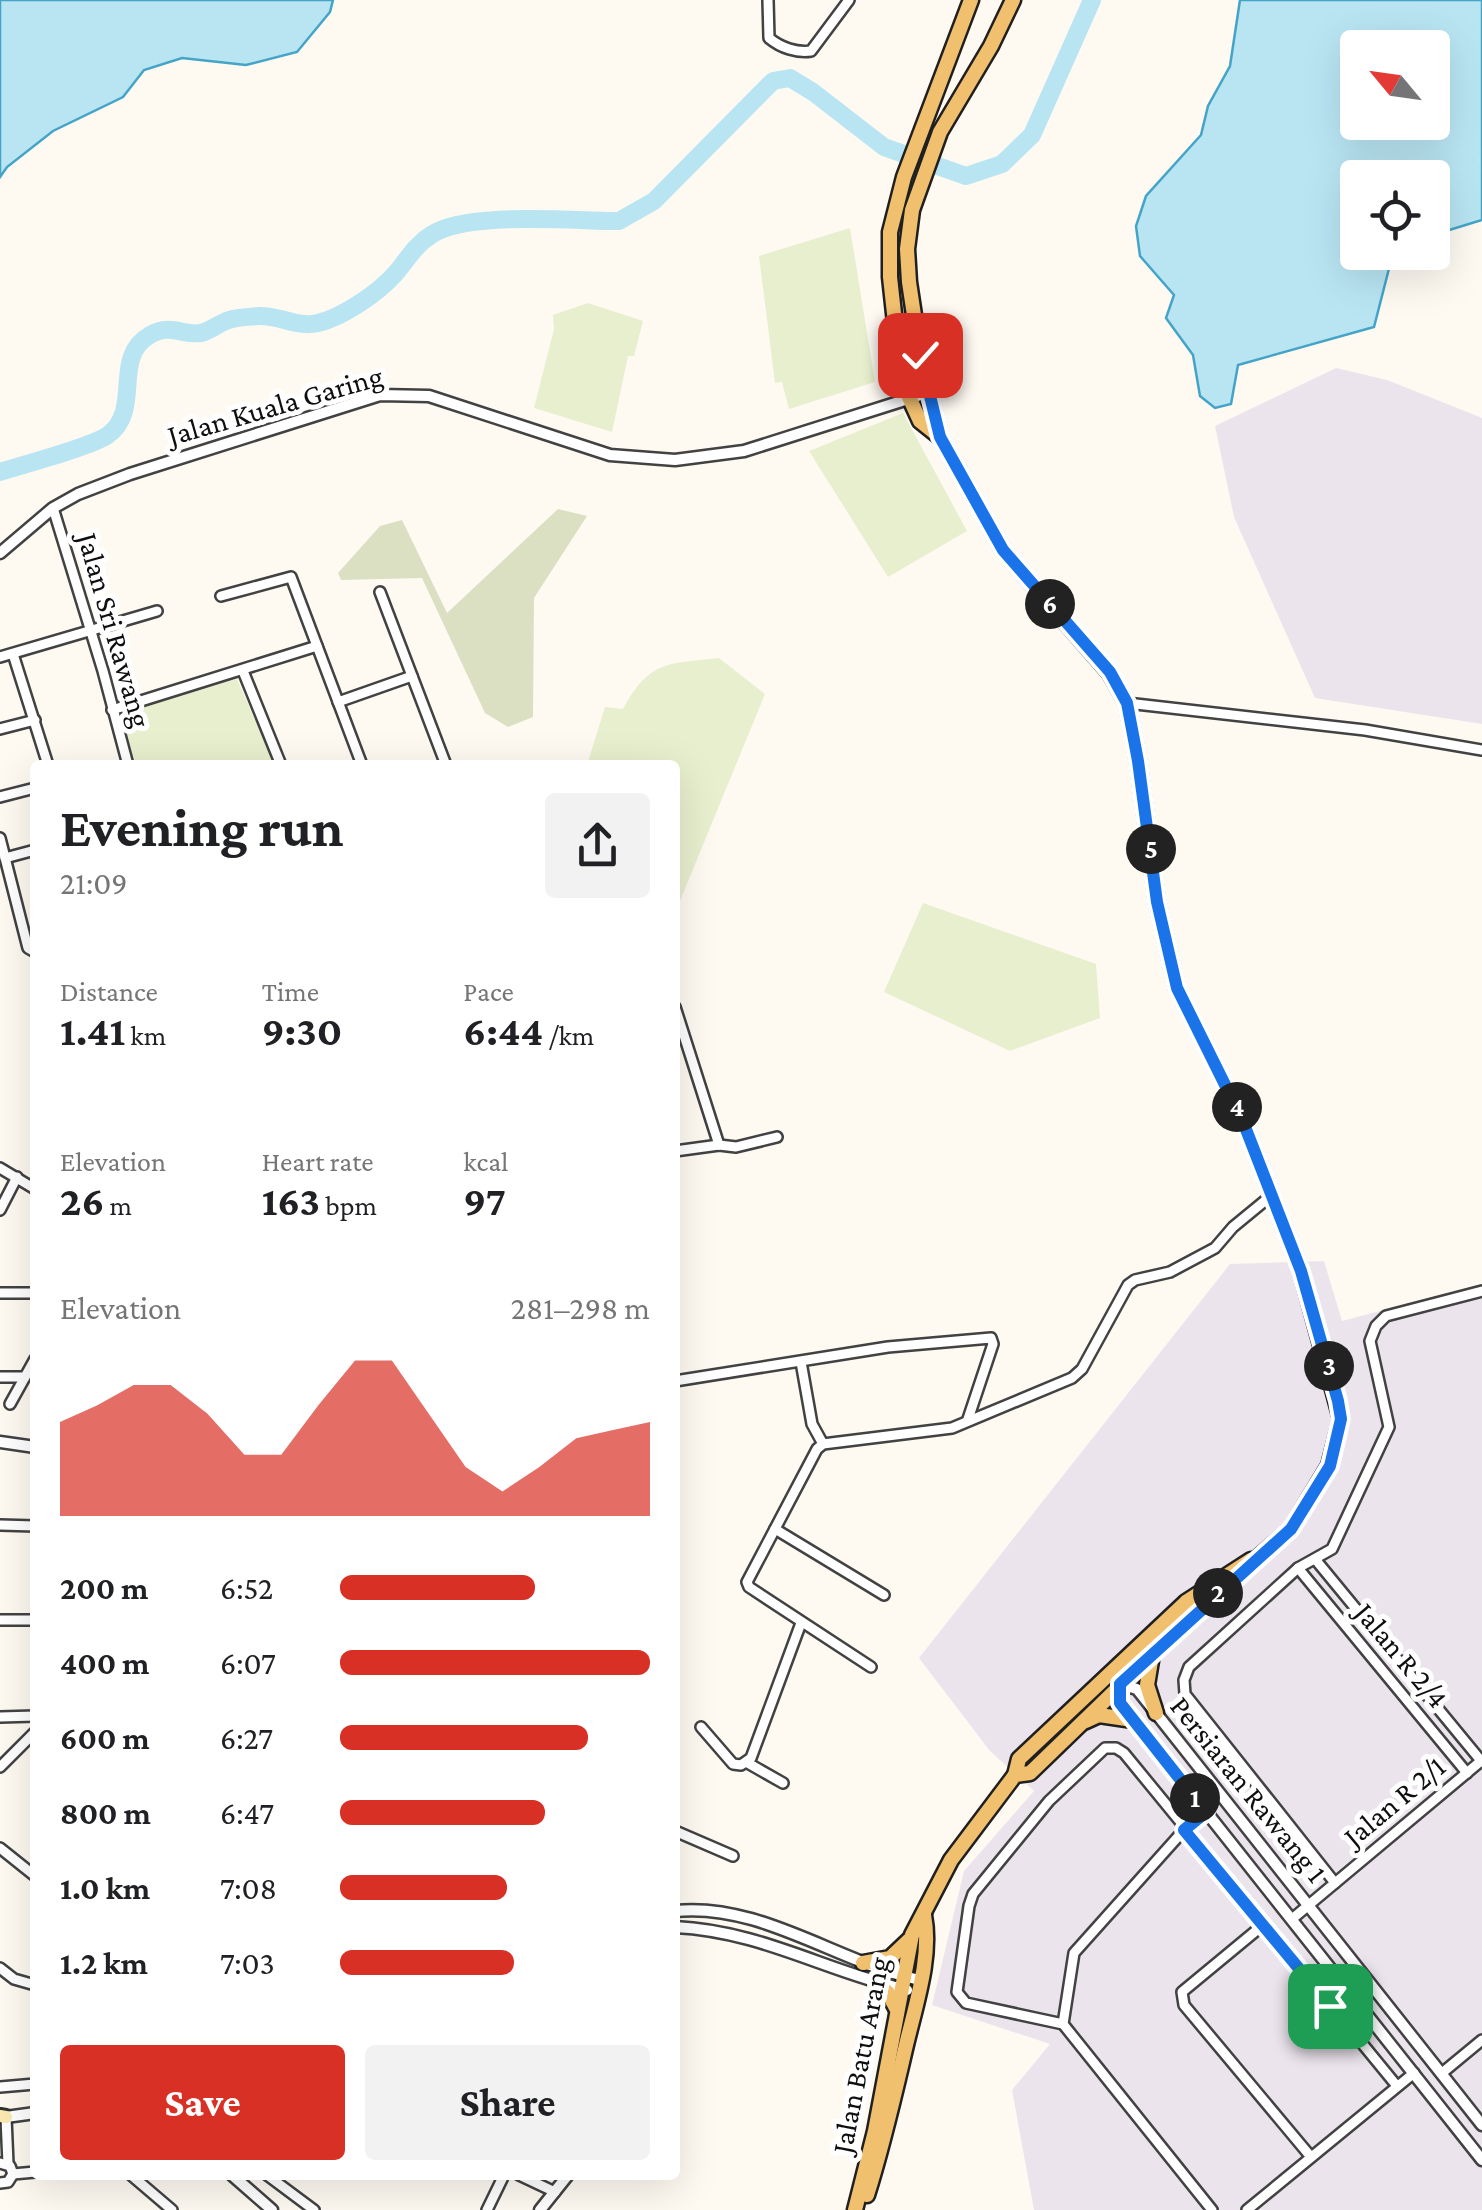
<!DOCTYPE html>
<html lang="en">
<head>
<meta charset="utf-8">
<style>
	:root { --surface:#fff; --page:#f2f2f2; --text:#202124; --muted:#757577; --accent:#d93025 }
	body { margin:0; font-family:"Crimson Pro",serif; background:var(--page); color:var(--text); height:100vh; display:flex; flex-direction:column; font-size:38px; white-space:nowrap }
	* { box-sizing:border-box; margin:0 }
	p { font-size:32px; color:var(--muted) }
	.icon { flex:none; width:55px; height:55px; fill:none; stroke:currentColor; stroke-width:2; stroke-linecap:round; stroke-linejoin:round }
	.map { position:relative; flex:1; overflow:hidden }
	.sheet { position:absolute; left:30px; top:760px; width:650px; height:1420px; display:flex; flex-direction:column; background:var(--surface); border-radius:10px; box-shadow:0 10px 40px #0002 }
	.sheet>* { flex:none }
	.needle { width:65px; rotate:299deg }
	.tools { position:absolute; left:1340px; top:30px; display:grid; gap:20px }
	.tools a { display:grid; place-items:center; width:110px; height:110px; border-radius:10px; background:var(--surface); box-shadow:0 10px 40px #0002; font-size:50px }
	.pin { position:absolute; display:grid; place-items:center; width:85px; height:85px; color:#fff; margin:-42px; border-radius:20px; box-shadow:0 5px 15px #0006 }
	.km { position:absolute; width:50px; height:50px; margin:-25px; border-radius:50%; background:#222; color:#fff; font-size:28px; line-height:50px; text-align:center }
	.round { display:grid; place-items:center; flex:none; width:105px; height:105px; border-radius:10px; background:var(--page) }
	.headline { display:flex; align-items:center; justify-content:space-between; height:170px; padding:0 30px }
	h1 { font-size:55px; font-weight:700; line-height:75px }
	.figures { display:grid; grid-template-columns:repeat(3,1fr); gap:15px; height:170px; padding:10px 30px }
	.figures div { display:grid; align-content:center }
	.figures b { font-size:42px; font-weight:700 }
	.figures small { font-size:28px; font-weight:400 }
	.figures p { font-size:28px }
	.chart { height:280px; padding:20px 30px }
	.chart p { display:flex; justify-content:space-between }
	.chart svg { width:100%; height:180px; margin-top:10px; fill:var(--accent); opacity:.7 }
	.button { display:flex; gap:20px; margin-top:auto; padding:20px 30px }
	.button a { flex:1; height:115px; border-radius:10px; background:var(--accent); color:#fff; font-size:40px; font-weight:700; line-height:115px; text-align:center }
	.button a+a { background:var(--page); color:var(--text) }
	ul { padding:0 30px; list-style:none; font-size:32px }
	li { display:grid; grid-template-columns:160px 120px 1fr; align-items:center; height:75px }
	li i { height:25px; border-radius:12px; background:var(--accent) }
	.map>svg:first-child { display:block }
	.industrial { fill:#ebe4ed }
	.cemetery { fill:#dbe0c3 }
	.pitch { fill:#e8efce }
	.water { fill:#b9e5f3; stroke:#44a4c7; stroke-width:2.5; fill-rule:evenodd }
	.lines { fill:none; stroke-linecap:round; stroke-linejoin:round }
	.river { stroke:#b9e5f3; stroke-width:18 }
	.minor-casing { stroke:#424242; stroke-width:14 }
	.tertiary-casing { stroke:#424242; stroke-width:15 }
	.secondary-casing { stroke:#313131; stroke-width:18 }
	.primary-casing { stroke:#202020; stroke-width:19 }
	.minor { stroke:#fff; stroke-width:9 }
	.tertiary { stroke:#fff; stroke-width:10 }
	.secondary { stroke:#fbe9b1; stroke-width:12 }
	.primary { stroke:#f1c06f; stroke-width:14 }
	.route-casing { stroke:#fff; stroke-width:20 }
	.route { stroke:#1a73e8; stroke-width:12 }
	.labels { text-anchor:middle; dominant-baseline:central; stroke-width:10; stroke-linejoin:round; paint-order:stroke }
	.street-label { font-size:30px; fill:#0f0f0f; stroke:#fff }
</style>
</head>
<body>
<div class="map">
<svg width="1482" height="2210" viewBox="0 0 1482 2210">
	<rect width="100%" height="100%" fill="#fefaf2"/>
	<g class="industrial">
		<path d="M 1336,368 L 1387,380 L 1482,418 L 1482,724 L 1315,698 L 1234,517 L 1215,426 Z"/>
		<path d="M 1324,1261 L 1342,1321 L 1482,1284 L 1482,2210 L 1034,2210 L 1012,2090 L 1050,2044 L 932,2005 L 964,1871 L 1034,1791 L 990,1751 L 919,1658 L 1230,1264 Z"/>
	</g>
	<path class="cemetery" d="M 558,509 L 587,516 L 534,598 L 533,717 L 508,727 L 485,713 L 422,578 L 341,580 L 338,573 L 380,526 L 402,520 L 447,613 Z"/>
	<g class="pitch">
		<path d="M 850,228 L 875,382 L 789,409 L 782,382 L 775,383 L 759,256 Z"/>
		<path d="M 588,303 L 643,321 L 634,356 L 628,356 L 612,432 L 534,408 L 554,329 L 553,315 Z"/>
		<path d="M 903,413 L 967,531 L 888,577 L 809,451 Z"/>
		<path d="M 719,658 L 765,694 L 675,913 L 675,765 L 587,765 L 605,707 L 623,709 C 650,660 667,664 719,658 Z"/>
		<path d="M 237,679 L 275,765 L 135,765 L 119,713 Z"/>
		<path d="M 923,903 L 1096,964 L 1100,1018 L 1010,1051 L 884,992 Z"/>
	</g>
	<g class="water">
		<path d="M 0,0 L 333,0 L 330,12 L 297,52 L 246,65 L 182,58 L 144,70 L 123,97 L 53,131 L 7,167 L 0,177 Z"/>
		<path d="M 1240,0 L 1482,0 L 1482,220 L 1433,235 L 1432,178 L 1358,178 L 1358,252 L 1393,253 L 1374,327 L 1238,365 L 1231,404 L 1215,408 L 1200,396 L 1193,355 L 1166,318 L 1174,295 L 1140,256 L 1136,226 L 1146,196 L 1201,135 L 1208,106 L 1230,66 ZM 1358,48 L 1432,48 L 1432,122 L 1358,122 Z"/>
	</g>
	<g class="lines">
		<path class="river" d="M 0,472 C 24,464 91,447 108,435 C 143,410 111,357 150,335 C 172,323 182,336 201,333 C 210,331 219,323 229,320 C 238,317 249,317 259,316 C 279,315 297,328 318,323 C 343,317 378,293 395,274 C 407,260 415,245 431,235 C 466,211 573,221 619,221 L 654,201 L 773,81 L 790,78 L 813,92 L 884,147 L 966,176 L 1002,164 L 1032,135 L 1092,0"/>
		<defs>
			<g id="minor">
				<path d="M 768,0 L 769,38 C 781,48 797,53 811,51 L 849,0"/>
				<path d="M 53,508 L 103,671 L 128,765"/>
				<path d="M 380,592 L 446,765"/>
				<path d="M 221,596 L 291,577 L 362,765"/>
				<path d="M 13,654 L 48,765"/>
				<path d="M 0,657 L 157,611"/>
				<path d="M 243,671 L 281,765"/>
				<path d="M 338,702 L 412,676"/>
				<path d="M 1127,703 L 1365,730 L 1482,750"/>
				<path d="M 112,710 L 317,646"/>
				<path d="M 0,729 L 35,720"/>
				<path d="M 0,797 L 35,788"/>
				<path d="M 0,838 L 28,948 L 35,952"/>
				<path d="M 5,858 L 35,850"/>
				<path d="M 675,1007 L 719,1145"/>
				<path d="M 675,1151 L 719,1145 L 736,1147 L 777,1137"/>
				<path d="M 0,1168 L 35,1189"/>
				<path d="M 0,1210 L 17,1177"/>
				<path d="M 0,1293 L 35,1293"/>
				<path d="M 801,1362 L 812,1424 L 823,1444"/>
				<path d="M 0,1377 L 25,1377"/>
				<path d="M 675,1381 L 888,1347 L 991,1338 L 993,1344 L 968,1419"/>
				<path d="M 10,1404 L 35,1359"/>
				<path d="M 0,1525 L 35,1526"/>
				<path d="M 775,1529 L 884,1595"/>
				<path d="M 1315,1559 L 1482,1762"/>
				<path d="M 1298,1568 L 1467,1773"/>
				<path d="M 0,1620 L 35,1620"/>
				<path d="M 871,1667 L 749,1587 L 747,1582 L 817,1449 L 823,1444 L 952,1428 L 1072,1378 L 1082,1369 L 1128,1285 L 1135,1280 L 1170,1272 L 1215,1248 L 1233,1227 L 1272,1195"/>
				<path d="M 0,1717 L 35,1716"/>
				<path d="M 701,1727 L 733,1764 L 741,1765 L 751,1758 L 801,1623"/>
				<path d="M 746,1762 L 783,1783"/>
				<path d="M 0,1767 L 35,1732"/>
				<path d="M 1207,1812 L 1184,1830 L 1074,1953 L 1063,2024 L 1212,2210"/>
				<path d="M 675,1831 L 733,1856"/>
				<path d="M 0,1848 L 35,1876"/>
				<path d="M 1335,1883 L 1185,1694 L 1184,1680 L 1189,1667 L 1298,1568 L 1332,1549 L 1389,1427 L 1370,1341 L 1376,1326 L 1386,1316 L 1482,1291"/>
				<path d="M 1292,1919 L 1481,1761"/>
				<path d="M 1263,1925 L 1182,1992 L 1184,2005 L 1311,2157"/>
				<path d="M 0,1968 L 14,1979 L 35,1985"/>
				<path d="M 1063,2024 L 966,2003 L 957,1992 L 969,1906 L 973,1894 L 1049,1801 L 1105,1748 L 1116,1748 L 1124,1753 L 1397,2086"/>
				<path d="M 1442,2073 L 1482,2040"/>
				<path d="M 0,2087 L 35,2084"/>
				<path d="M 6,2117 L 8,2164"/>
				<path d="M 0,2163 L 10,2166 L 13,2174 L 8,2182 L 0,2183"/>
				<path d="M 13,2174 L 35,2172"/>
				<path d="M 131,2175 L 172,2210"/>
				<path d="M 267,2175 L 314,2210"/>
				<path d="M 519,2175 L 555,2192"/>
				<path d="M 487,2210 L 504,2175"/>
				<path d="M 1247,2210 L 1414,2073"/>
			</g>
			<g id="tertiary">
				<path d="M 0,553 L 53,508 L 78,494 L 130,474 L 380,395 L 429,396 L 610,455 L 675,460 L 744,451 L 930,392"/>
				<path d="M 0,1442 L 35,1447"/>
				<path d="M 675,1911 C 761,1902 838,1963 920,1980"/>
				<path d="M 675,1927 C 761,1931 825,1971 907,1990"/>
				<path d="M 6,2117 L 35,2113"/>
				<path d="M 1482,2125 L 1137,1689 L 1119,1684 L 1120,1703 L 1482,2160"/>
				<path d="M 232,2175 L 272,2210"/>
				<path d="M 540,2210 L 568,2175"/>
			</g>
			<path id="secondary" d="M 0,2116 L 6,2117"/>
			<g id="primary">
				<path d="M 940,437 L 920,421 L 909,397 L 899,359 L 890,277 L 890,232 L 904,177 L 971,0"/>
				<path d="M 1152,1655 L 1147,1685 L 1156,1713"/>
				<path d="M 1086,1721 L 1099,1715 L 1133,1720"/>
				<path d="M 1015,1775 L 1019,1759 L 1186,1602 L 1251,1560"/>
				<path d="M 863,1963 L 890,1958 L 909,1940"/>
				<path d="M 875,1981 L 888,1993 L 896,2008"/>
				<path d="M 867,2195 C 883,2145 894,2096 906,2045 C 916,2003 932,1956 924,1915"/>
				<path d="M 855,2210 L 875,2131 L 912,1935 L 951,1860 L 1015,1775 L 1030,1773 L 1207,1602 L 1291,1529 L 1329,1466 L 1341,1419 L 1301,1271 L 1242,1119 L 1177,988 L 1157,902 L 1138,761 L 1127,703 L 1110,673 L 1003,550 L 940,437 L 920,355 L 909,282 L 907,249 L 912,210 L 940,132 L 991,46 L 1013,0"/>
			</g>
		</defs>
		<use href="#minor" class="minor-casing"/>
		<use href="#tertiary" class="tertiary-casing"/>
		<use href="#secondary" class="secondary-casing"/>
		<use href="#primary" class="primary-casing"/>
		<use href="#minor" class="minor"/>
		<use href="#tertiary" class="tertiary"/>
		<use href="#secondary" class="secondary"/>
		<use href="#primary" class="primary"/>
	</g>
	<g class="lines">
		<defs>
			<path id="route" d="M 920,355 L 940,437 L 1003,550 L 1110,672 L 1127,703 L 1138,761 L 1157,902 L 1177,988 L 1242,1119 L 1301,1271 L 1338,1401 L 1341,1419 L 1330,1466 L 1291,1529 L 1120,1684 L 1120,1703 L 1206,1812 L 1184,1830 L 1330,2006"/>
		</defs>
		<use href="#route" class="route-casing"/>
		<use href="#route" class="route"/>
	</g>
	<g class="labels">
		<g class="street-label">
			<text transform="translate(275 405) rotate(-16)">Jalan Kuala Garing</text>
			<text transform="translate(115 630) rotate(74)">Jalan Sri Rawang</text>
			<text transform="translate(1402 1655) rotate(50)">Jalan R 2/4</text>
			<text transform="translate(1249 1789) rotate(51)">Persiaran Rawang 1</text>
			<text transform="translate(1394 1801) rotate(-40)">Jalan R 2/1</text>
			<text transform="translate(860 2055) rotate(-79)">Jalan Batu Arang</text>
		</g>
	</g>
</svg>
<div class="tools">
<a><svg class="needle" viewBox="-14 -14 28 28"><path d="M0-13l5 13h-10z" fill="#e53935"/><path d="M0 13l5-13h-10z" fill="#757577"/></svg></a>
<a><svg class="icon" aria-label="locate" viewBox="0 0 24 24"><circle cx="12" cy="12" r="6"/><path d="M12 2v4M12 18v4M2 12h4M18 12h4"/></svg></a>
</div>
<div class="pin" style="left:1330px;top:2006px;background:#1e9e55"><svg class="icon" aria-label="arrive" viewBox="0 0 24 24"><path d="M6 21V4h12l-3 4 3 4H6"/></svg></div>
<div class="pin" style="left:920px;top:355px;background:#d93025"><svg class="icon" aria-label="check" viewBox="0 0 24 24"><path d="M5 12l5 5 9-10"/></svg></div>
<b class="km" style="left:1195px;top:1798px">1</b>
<b class="km" style="left:1218px;top:1593px">2</b>
<b class="km" style="left:1329px;top:1366px">3</b>
<b class="km" style="left:1237px;top:1107px">4</b>
<b class="km" style="left:1151px;top:849px">5</b>
<b class="km" style="left:1050px;top:604px">6</b>
<section class="sheet">
<div class="headline"><div><h1>Evening run</h1><p>21:09</p></div><a class="round"><svg class="icon" aria-label="share" viewBox="0 0 24 24"><path d="M12 15V3M7 8l5-5 5 5M5 13v7h14v-7"/></svg></a></div>
<div class="figures">
<div><p>Distance</p><b>1.41<small> km</small></b></div>
<div><p>Time</p><b>9:30</b></div>
<div><p>Pace</p><b>6:44<small> /km</small></b></div>
</div>
<div class="figures">
<div><p>Elevation</p><b>26<small> m</small></b></div>
<div><p>Heart rate</p><b>163<small> bpm</small></b></div>
<div><p>kcal</p><b>97</b></div>
</div>
<div class="chart"><p><span>Elevation</span>281–298 m</p>
<svg viewBox="0 0 160 44" preserveAspectRatio="none"><path d="M0 44V21L10 17L20 12L30 12L40 19L50 29L60 29L70 17L80 6L90 6L100 19L110 32L120 38L130 32L140 25L150 23L160 21V44z"/></svg>
</div>
<ul>
<li><b>200 m</b>6:52<i style="width:63%"></i></li>
<li><b>400 m</b>6:07<i style="width:100%"></i></li>
<li><b>600 m</b>6:27<i style="width:80%"></i></li>
<li><b>800 m</b>6:47<i style="width:66%"></i></li>
<li><b>1.0 km</b>7:08<i style="width:54%"></i></li>
<li><b>1.2 km</b>7:03<i style="width:56%"></i></li>
</ul>
<div class="button"><a>Save</a><a>Share</a></div>
</section>
</div>
</body>
</html>
